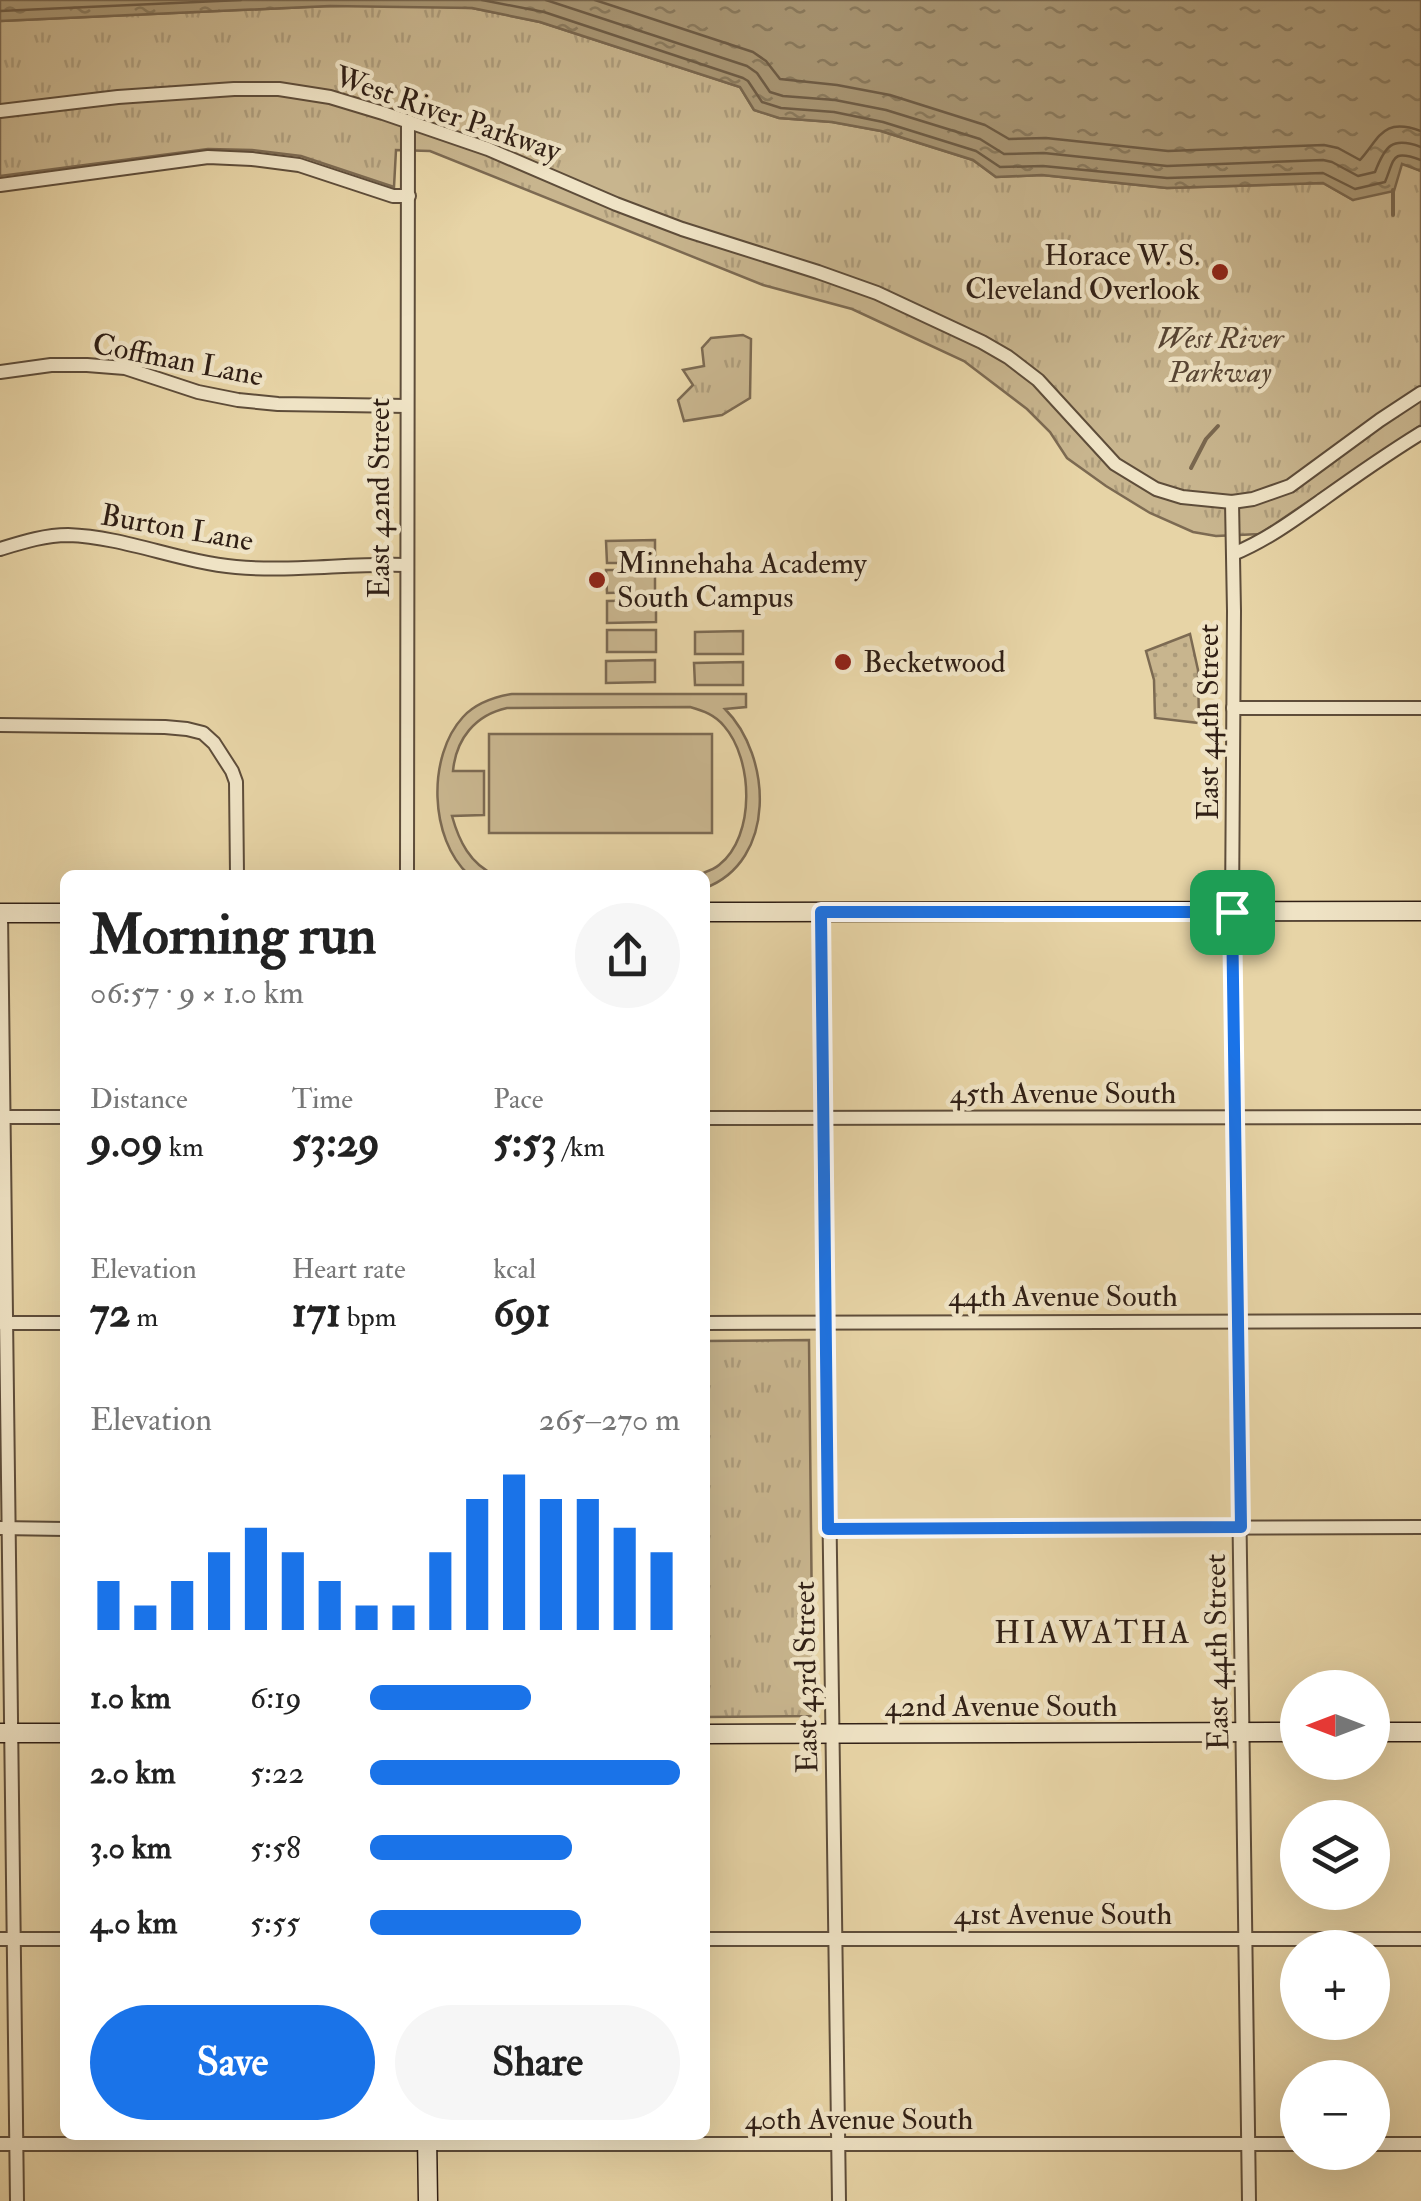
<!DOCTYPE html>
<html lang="en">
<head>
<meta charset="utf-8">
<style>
	:root { --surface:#fff; --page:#f6f6f6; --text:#222; --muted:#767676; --accent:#1a73e8 }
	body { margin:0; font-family:"IM FELL Double Pica",serif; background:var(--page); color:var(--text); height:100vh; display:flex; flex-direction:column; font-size:38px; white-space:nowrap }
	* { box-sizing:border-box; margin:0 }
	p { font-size:32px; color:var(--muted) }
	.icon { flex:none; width:55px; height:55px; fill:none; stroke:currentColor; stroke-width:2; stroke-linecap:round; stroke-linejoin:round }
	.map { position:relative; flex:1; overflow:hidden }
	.sheet { position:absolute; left:60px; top:870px; width:650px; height:1270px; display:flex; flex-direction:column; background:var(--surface); border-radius:15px; box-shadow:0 10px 40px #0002 }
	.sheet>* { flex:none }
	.needle { width:65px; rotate:270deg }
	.controls { position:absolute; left:1280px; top:1670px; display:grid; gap:20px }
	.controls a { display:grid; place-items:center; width:110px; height:110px; border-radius:50%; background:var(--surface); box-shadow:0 10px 40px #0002; font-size:50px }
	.pin { position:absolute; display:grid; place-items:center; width:85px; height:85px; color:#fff; margin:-42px; border-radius:20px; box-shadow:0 5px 15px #0006 }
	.round { display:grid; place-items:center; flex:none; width:105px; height:105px; border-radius:52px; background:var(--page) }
	.overview { display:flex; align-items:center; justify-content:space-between; height:170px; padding:0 30px }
	h1 { font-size:55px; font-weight:700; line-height:75px }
	.stats { display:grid; grid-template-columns:repeat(3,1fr); gap:15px; height:170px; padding:10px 30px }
	.stats div { display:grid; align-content:center }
	.stats b { font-size:42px; font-weight:700 }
	.stats small { font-size:28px; font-weight:400 }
	.stats p { font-size:28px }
	.chart { height:280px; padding:20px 30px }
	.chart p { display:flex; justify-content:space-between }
	.chart svg { width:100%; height:180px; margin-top:10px; stroke:var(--accent); stroke-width:6 }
	.cta { display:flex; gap:20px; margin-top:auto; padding:20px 30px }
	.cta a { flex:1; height:115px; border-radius:60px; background:var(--accent); color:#fff; font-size:40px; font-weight:700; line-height:115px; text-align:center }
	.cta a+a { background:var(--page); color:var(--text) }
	ul { padding:0 30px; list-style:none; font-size:32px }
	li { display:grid; grid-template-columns:160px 120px 1fr; align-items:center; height:75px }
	li i { height:25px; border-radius:12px; background:var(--accent) }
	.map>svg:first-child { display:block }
	.grass { fill:#c8b58e; stroke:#7c6a52; stroke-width:2.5 }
	.park { fill:url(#park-tufts); stroke:#7c6a52; stroke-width:2.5 }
	.garden { fill:url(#garden-dots); stroke:#7c6a52; stroke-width:2.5 }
	.water { fill:url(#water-ripples); stroke:#79674f; stroke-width:2.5 }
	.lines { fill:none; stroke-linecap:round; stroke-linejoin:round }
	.shore { stroke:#6d5c46; stroke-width:2.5 }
	.stream { stroke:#79674f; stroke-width:4 }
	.street-casing { stroke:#5e4d3a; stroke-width:16 }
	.secondary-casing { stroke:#312016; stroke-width:21 }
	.street { stroke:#efe3c5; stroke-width:12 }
	.secondary { stroke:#efe3c5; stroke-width:18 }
	.route-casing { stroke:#fff; stroke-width:20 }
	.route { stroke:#1a73e8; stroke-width:12 }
	.poi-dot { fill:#8f2418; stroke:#efe3c5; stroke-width:4 }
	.labels { text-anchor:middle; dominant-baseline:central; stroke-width:9; stroke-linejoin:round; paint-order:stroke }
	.street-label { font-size:30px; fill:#312016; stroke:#efe3c5 }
	.poi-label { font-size:30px; fill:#312016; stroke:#efe3c5; text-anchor:start }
	.park-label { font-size:30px; font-style:italic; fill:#574534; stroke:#efe3c5 }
	.neighbourhood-label { font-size:32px; letter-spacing:2.5px; fill:#312016; stroke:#efe3c5 }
</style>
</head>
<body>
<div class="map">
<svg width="1421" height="2201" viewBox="0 0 1421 2201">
	<defs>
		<pattern id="park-tufts" width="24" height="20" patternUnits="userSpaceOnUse" patternTransform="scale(2.5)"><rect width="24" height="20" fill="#c8b58e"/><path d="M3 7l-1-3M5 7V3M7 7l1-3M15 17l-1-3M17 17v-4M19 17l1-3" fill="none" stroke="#ac9b7a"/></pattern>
		<pattern id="garden-dots" width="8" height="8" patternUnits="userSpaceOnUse" patternTransform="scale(2.5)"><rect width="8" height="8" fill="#c8b58e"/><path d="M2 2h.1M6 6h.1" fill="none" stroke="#ac9b7a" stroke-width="1.8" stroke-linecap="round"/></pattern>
		<pattern id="water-ripples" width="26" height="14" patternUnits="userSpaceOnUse" patternTransform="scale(2.5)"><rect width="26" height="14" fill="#a99775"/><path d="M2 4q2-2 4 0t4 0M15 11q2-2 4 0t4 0" fill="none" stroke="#8a7b5f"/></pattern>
	</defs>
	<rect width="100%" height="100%" fill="#e7d4a6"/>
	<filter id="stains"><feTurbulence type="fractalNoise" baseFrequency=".002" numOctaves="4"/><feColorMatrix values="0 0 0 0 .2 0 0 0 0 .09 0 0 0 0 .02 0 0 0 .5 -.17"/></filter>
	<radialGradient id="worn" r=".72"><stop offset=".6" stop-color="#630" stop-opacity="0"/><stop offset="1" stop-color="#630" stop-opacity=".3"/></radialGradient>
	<g class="grass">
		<path d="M 655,540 L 655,563 L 607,563 L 606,541 Z"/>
		<path d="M 606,570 L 655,570 L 655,592 L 607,593 Z"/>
		<path d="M 656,600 L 656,622 L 607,623 L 607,601 Z"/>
		<rect x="607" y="630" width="49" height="22"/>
		<path d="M 743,631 L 743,654 L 695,654 L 695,632 Z"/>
		<path d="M 655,660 L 655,682 L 606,683 L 606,661 Z"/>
		<path d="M 743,662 L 743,685 L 695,685 L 694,663 Z"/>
		<path d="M 512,694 L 746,694 L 746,707 L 725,709 C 772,756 777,861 705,888 L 705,875 L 698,875 C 705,872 713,870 719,865 C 756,836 753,759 724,726 C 715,715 704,711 690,707 L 507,708 C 475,715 456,739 453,771 L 484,771 L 484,815 L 452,816 C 459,841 470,864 495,875 L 469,875 C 429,839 427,756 463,717 C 476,703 494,697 512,694 Z"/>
		<rect x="489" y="734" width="223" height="99"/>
	</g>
	<g class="park">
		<path d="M 396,5 L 472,8 L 540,22 L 740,87 L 754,110 L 779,118 L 832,122 L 881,131 L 973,160 L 996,177 L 1042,175 L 1167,188 L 1323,183 L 1353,200 L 1402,163 L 1421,171 L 1421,425 L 1260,534 L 1216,536 L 1193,532 L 1150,513 L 1106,486 L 1067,458 L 1050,432 L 1027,409 L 964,361 L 852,309 L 763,285 L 430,151 L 396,150 L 394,187 L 301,156 L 252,150 L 208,149 L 0,176 L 0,21 L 330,6 Z"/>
		<path d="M 743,335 L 751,339 L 750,398 L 722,415 L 684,421 L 678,400 L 693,385 L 683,370 L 704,366 L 702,348 L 711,338 Z"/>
		<path d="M 809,1340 L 813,1716 L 705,1717 L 705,1341 Z"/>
	</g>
	<path class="garden" d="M 1190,634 L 1198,670 L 1199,723 L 1155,718 L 1154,680 L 1146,651 Z"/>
	<path class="water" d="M 0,0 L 1421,0 L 1421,171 L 1402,164 L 1394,191 L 1353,200 L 1323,183 L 1167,188 L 1042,175 L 996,177 L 973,160 L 881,131 L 832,122 L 779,118 L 754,110 L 740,87 L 540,22 L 472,8 L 330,6 L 0,21 Z"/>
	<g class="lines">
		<g class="shore">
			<path d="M 482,0 L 544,12 L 743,78 L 748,81 L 762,102 L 781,108 L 834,112 L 883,122 L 976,151 L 1000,167 L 1043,166 L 1167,178 L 1323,173 L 1355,189 L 1385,182 C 1395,158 1391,149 1421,160"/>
			<path d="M 546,0 L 747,66 L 757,73 L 770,92 L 783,96 L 835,100 L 886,110 L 980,139 L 1004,154 L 1044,153 L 1167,166 L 1323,160 L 1332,162 L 1358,176 L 1375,172 C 1385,146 1392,136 1421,147"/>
			<path d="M 595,0 L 753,52 L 766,61 L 780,79 L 837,85 L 890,95 L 985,125 L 1009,139 L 1046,138 L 1168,151 L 1324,145 L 1338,148 L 1360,160 C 1380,138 1382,117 1421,131"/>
			<path d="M 0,11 L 241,0"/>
		</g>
		<g class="stream">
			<path d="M 1393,190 L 1393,215"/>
			<path d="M 1191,468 L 1206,439 L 1218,426"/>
		</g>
		<defs>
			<g id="street">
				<path d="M 0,111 L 118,97 L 234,89 L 279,89 L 330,97 L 383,113 L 488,149 L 616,204 L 682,229 L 818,272 L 877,293 L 982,342 L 1008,357 L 1038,380 L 1115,464 L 1156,489 L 1182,497 L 1232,502 L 1253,499 L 1290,486 L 1380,420 L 1421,393"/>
				<path d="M 0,185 L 208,157 L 252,159 L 299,165 L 393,196 L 409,196"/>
				<path d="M 0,372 L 51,365 L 87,365 L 125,368 L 198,392 L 238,400 L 278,404 L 407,406"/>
				<path d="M 1232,502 L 1234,611 L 1232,912 L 1235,1014 L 1234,1130 L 1249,2201"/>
				<path d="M 0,549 C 23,542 45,535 68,535 C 125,537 180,562 236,567 C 293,572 350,563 407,565"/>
				<path d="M 1233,554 C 1265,541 1294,520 1322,500 C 1354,477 1387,454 1421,433"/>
				<path d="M 1233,708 L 1421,708"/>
				<path d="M 0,725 L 165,727 L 187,729 L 203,733 L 214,743 L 232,771 L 236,782 L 237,875"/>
				<path d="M 407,875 L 408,121"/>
				<path d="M 821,912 L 839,2201"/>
				<path d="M 1,914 L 17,2201"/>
				<path d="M 0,1117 L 65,1117"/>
				<path d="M 705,1118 L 1421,1117"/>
				<path d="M 2,1323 L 65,1323"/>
				<path d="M 705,1323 L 1421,1321"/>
				<path d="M 0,1528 L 65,1529"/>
				<path d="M 828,1529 L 1421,1527"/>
				<path d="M 0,1939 L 65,1939"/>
				<path d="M 705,1939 L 1421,1939"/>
				<path d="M 0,2144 L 1298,2144"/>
				<path d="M 1372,2144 L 1421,2144"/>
			</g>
			<g id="secondary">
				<path d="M 705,912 L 1421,911"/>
				<path d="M 0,913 L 65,913"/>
				<path d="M 1372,1732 L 1421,1732"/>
				<path d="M 0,1733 L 65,1733"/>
				<path d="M 705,1734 L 1298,1732"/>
				<path d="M 427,2135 L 428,2201"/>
			</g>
		</defs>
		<use href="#street" class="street-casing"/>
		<use href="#secondary" class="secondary-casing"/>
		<use href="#street" class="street"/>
		<use href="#secondary" class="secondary"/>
	</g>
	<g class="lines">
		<defs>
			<path id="route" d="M 821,912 L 1232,912 L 1241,1527 L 828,1529 Z"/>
		</defs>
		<use href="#route" class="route-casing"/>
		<use href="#route" class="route"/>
	</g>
	<g class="poi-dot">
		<circle cx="1220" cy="272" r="10"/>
		<circle cx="597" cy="580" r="10"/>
		<circle cx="843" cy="662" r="10"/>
	</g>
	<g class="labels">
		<g class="street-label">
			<text transform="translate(448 114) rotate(19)">West River Parkway</text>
			<text transform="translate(178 360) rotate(11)">Coffman Lane</text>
			<text transform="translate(379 498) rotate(-90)">East 42nd Street</text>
			<text transform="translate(177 528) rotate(10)">Burton Lane</text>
			<text transform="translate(1208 722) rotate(-90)">East 44th Street</text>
			<text x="1063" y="1093">45th Avenue South</text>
			<text x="1063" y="1296">44th Avenue South</text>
			<text transform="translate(1217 1652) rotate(-91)">East 44th Street</text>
			<text transform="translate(806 1677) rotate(-91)">East 43rd Street</text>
			<text x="1001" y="1706">42nd Avenue South</text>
			<text x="1063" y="1914">41st Avenue South</text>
			<text x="859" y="2119">40th Avenue South</text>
		</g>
		<g class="poi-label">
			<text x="1200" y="255" text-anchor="end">Horace W. S.<tspan x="1200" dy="34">Cleveland Overlook</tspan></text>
			<text x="617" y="563">Minnehaha Academy<tspan x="617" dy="34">South Campus</tspan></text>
			<text x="863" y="662">Becketwood</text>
		</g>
		<g class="park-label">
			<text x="1220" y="338">West River<tspan x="1220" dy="34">Parkway</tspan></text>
		</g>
		<g class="neighbourhood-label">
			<text x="1093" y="1633">HIAWATHA</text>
		</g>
	</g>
	<rect width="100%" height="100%" filter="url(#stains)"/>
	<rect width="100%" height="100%" fill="url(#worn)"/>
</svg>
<div class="controls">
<a><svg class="needle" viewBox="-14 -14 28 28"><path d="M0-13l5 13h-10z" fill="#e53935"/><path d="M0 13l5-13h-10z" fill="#767676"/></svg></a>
<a><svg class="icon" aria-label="layers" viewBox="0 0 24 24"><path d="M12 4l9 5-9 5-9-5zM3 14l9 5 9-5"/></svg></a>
<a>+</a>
<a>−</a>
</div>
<div class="pin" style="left:1232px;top:912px;background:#1e9e55"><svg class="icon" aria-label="arrive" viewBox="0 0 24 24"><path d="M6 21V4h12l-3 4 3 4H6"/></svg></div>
<section class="sheet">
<div class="overview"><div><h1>Morning run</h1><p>06:57 · 9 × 1.0 km</p></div><a class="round"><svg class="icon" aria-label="share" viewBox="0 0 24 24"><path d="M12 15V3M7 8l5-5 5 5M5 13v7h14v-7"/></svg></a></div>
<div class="stats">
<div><p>Distance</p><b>9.09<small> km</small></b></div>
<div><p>Time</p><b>53:29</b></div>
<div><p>Pace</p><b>5:53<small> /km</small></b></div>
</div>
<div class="stats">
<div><p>Elevation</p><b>72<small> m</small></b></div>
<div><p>Heart rate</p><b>171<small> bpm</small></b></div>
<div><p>kcal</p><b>691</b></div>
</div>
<div class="chart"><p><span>Elevation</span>265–270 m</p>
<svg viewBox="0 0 160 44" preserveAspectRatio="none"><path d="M5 44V32M15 44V38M25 44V32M35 44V25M45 44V19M55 44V25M65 44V32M75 44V38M85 44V38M95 44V25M105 44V12M115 44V6M125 44V12M135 44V12M145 44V19M155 44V25"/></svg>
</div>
<ul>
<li><b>1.0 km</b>6:19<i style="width:52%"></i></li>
<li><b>2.0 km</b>5:22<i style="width:100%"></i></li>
<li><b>3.0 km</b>5:58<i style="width:65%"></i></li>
<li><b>4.0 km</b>5:55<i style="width:68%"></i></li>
</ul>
<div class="cta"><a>Save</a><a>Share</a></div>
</section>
</div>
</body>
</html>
